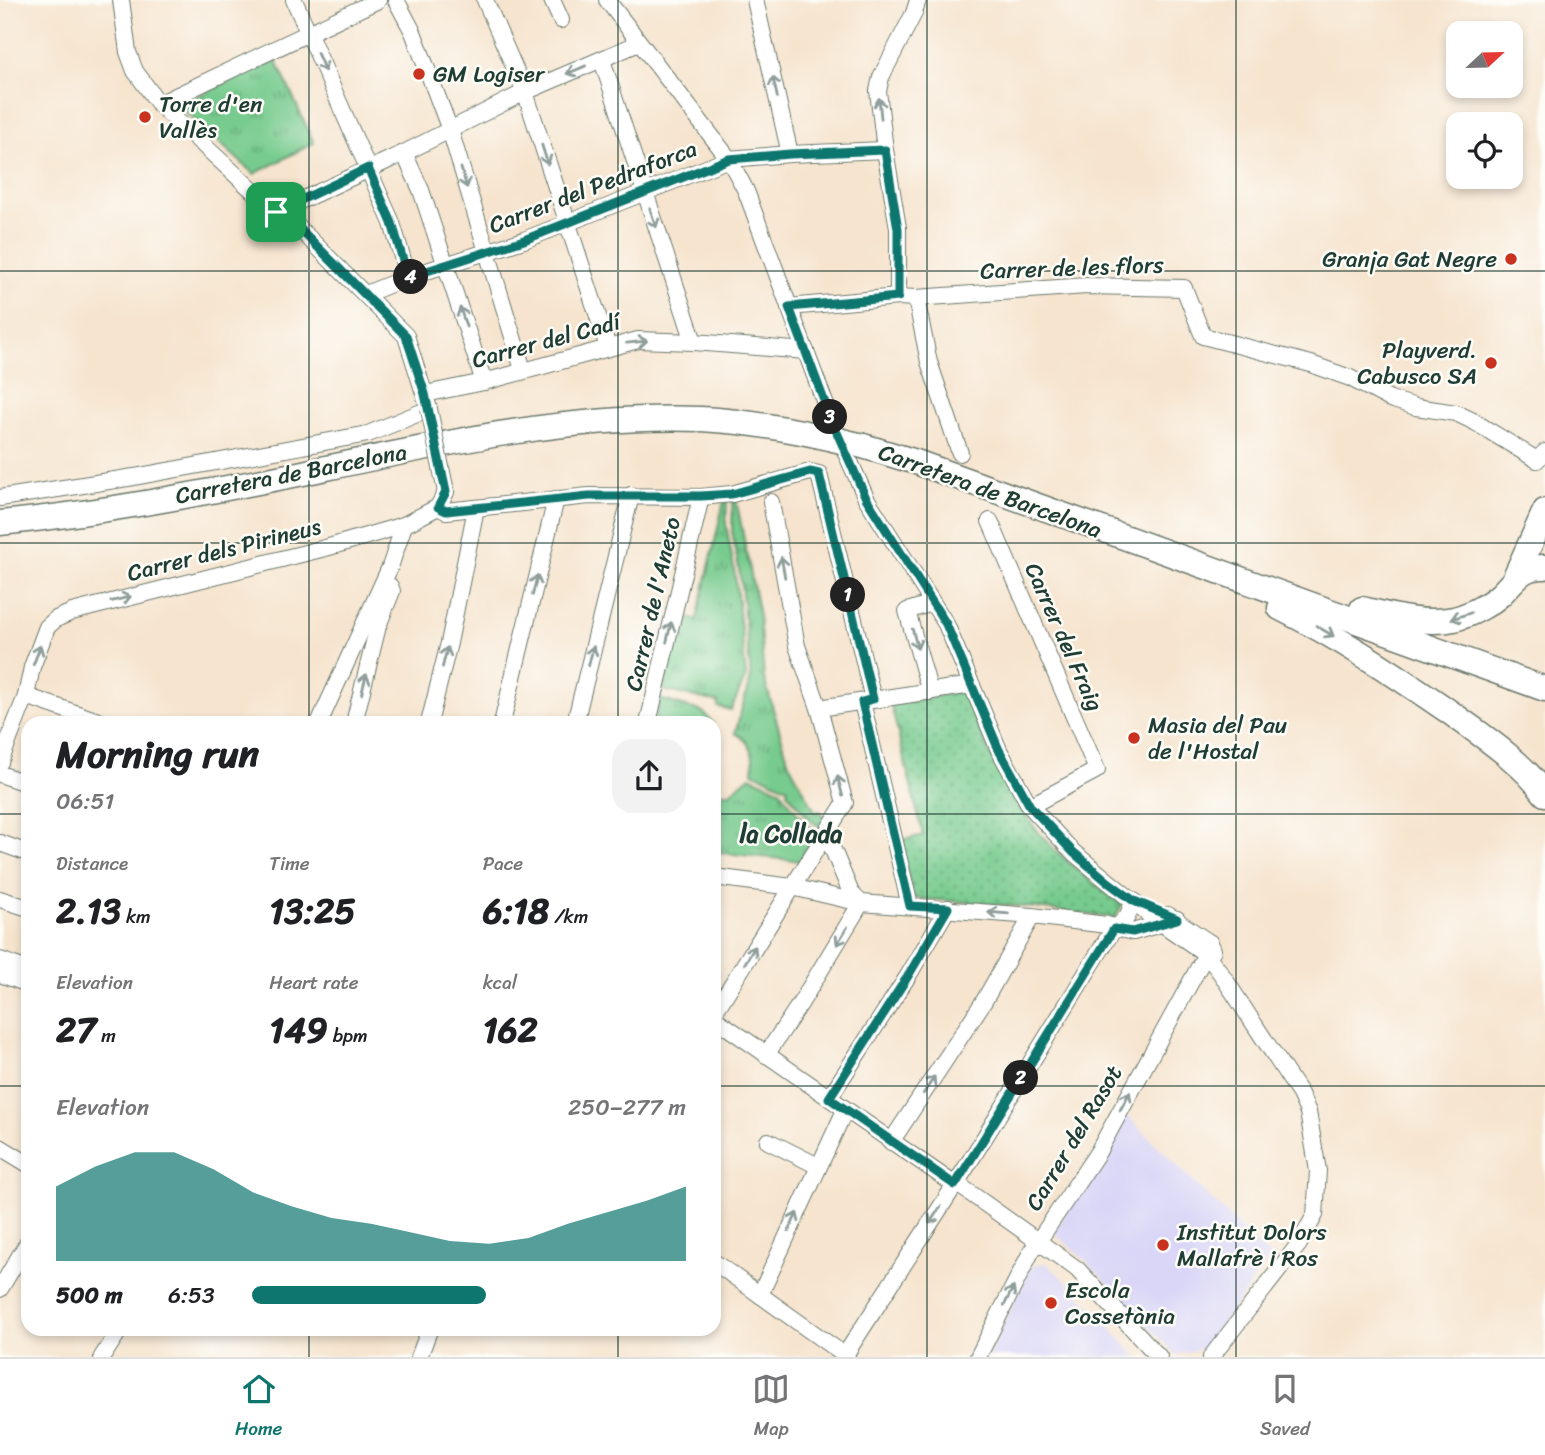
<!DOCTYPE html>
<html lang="en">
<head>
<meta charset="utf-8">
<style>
	:root { --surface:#fff; --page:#f2f2f2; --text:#202124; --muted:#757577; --line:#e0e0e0; --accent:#0f766e }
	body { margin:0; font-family:Sriracha,sans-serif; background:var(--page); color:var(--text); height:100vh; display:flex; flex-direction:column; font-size:26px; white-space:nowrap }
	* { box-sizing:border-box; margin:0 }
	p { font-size:23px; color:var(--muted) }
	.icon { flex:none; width:38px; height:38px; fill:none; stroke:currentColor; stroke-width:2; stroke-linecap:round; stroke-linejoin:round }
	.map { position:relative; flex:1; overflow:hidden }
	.details { position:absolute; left:21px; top:716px; width:700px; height:620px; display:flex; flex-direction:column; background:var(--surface); border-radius:21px; box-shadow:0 4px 10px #0003 }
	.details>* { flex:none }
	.needle { width:46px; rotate:68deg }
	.controls { position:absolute; left:1446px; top:21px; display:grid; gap:14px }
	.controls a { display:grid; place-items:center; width:77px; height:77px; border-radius:14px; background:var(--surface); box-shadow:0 4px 10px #0003; font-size:35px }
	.pin { position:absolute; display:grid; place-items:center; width:60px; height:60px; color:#fff; margin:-30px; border-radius:14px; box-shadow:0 4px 10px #0006 }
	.km { position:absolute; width:35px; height:35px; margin:-18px; border-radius:50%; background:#222; color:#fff; font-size:19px; line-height:35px; text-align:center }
	.round { display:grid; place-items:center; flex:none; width:74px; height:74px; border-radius:21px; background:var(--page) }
	.overview { display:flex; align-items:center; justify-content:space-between; height:119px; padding:0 35px }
	h1 { font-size:38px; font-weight:800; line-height:52px }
	.metrics { display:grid; grid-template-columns:repeat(3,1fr); gap:10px; height:119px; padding:7px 35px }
	.metrics div { display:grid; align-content:center }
	.metrics b { font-size:35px; font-weight:800 }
	.metrics small { font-size:19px; font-weight:400 }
	.metrics p { font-size:19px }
	.chart { height:196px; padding:14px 35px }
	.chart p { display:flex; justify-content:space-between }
	.chart svg { width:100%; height:126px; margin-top:7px; fill:var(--accent); opacity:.7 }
	ul { padding:0 35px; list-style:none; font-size:23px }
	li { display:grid; grid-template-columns:112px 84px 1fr; align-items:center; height:52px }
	li i { height:18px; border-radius:9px; background:var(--accent) }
	.tabs { display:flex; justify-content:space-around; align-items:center; height:98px; border-top:2px solid var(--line); background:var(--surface); font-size:19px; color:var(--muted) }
	.tabs a { display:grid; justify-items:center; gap:4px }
	.tabs .active { color:var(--accent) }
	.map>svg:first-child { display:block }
	.built { fill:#d9d6f7 }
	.grass { fill:url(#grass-dots); stroke:#4b8461; stroke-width:2 }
	.park { fill:url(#park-tufts); stroke:#4b8461; stroke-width:2 }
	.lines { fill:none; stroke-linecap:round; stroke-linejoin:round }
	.minor-casing { stroke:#6a776a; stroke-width:18 }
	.highway-casing { stroke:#6a776a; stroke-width:27 }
	.minor { stroke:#fff; stroke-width:16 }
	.highway { stroke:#fff; stroke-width:24 }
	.minor-bridge-casing { stroke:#6a776a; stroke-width:18; stroke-linecap:butt }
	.highway-bridge-casing { stroke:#6a776a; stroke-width:27; stroke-linecap:butt }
	.minor-bridge { stroke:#fff; stroke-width:16 }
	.highway-bridge { stroke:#fff; stroke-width:24 }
	.oneway { stroke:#8f9e9a }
	.route-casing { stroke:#fff; stroke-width:14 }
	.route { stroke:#0f766e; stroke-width:9 }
	.grid { fill:none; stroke:#1f3d34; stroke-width:2; stroke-opacity:0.55 }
	.poi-dot { fill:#c8321e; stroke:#fdfcf7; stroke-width:2.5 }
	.labels { text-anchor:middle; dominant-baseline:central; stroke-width:5; stroke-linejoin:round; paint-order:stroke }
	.poi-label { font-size:23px; fill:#1f3d34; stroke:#fdfcf7; text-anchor:start }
	.street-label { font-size:23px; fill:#1f3d34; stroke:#fdfcf7 }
	.neighbourhood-label { font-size:24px; font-weight:bold; fill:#1f3d34; stroke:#fdfcf7 }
</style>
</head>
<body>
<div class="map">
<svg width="1545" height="1357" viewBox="0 0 1545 1357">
	<defs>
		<pattern id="grass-dots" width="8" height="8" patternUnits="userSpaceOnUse" patternTransform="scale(1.75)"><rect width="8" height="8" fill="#77cb8e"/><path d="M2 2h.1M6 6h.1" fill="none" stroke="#61a675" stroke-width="1.8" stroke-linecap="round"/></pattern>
		<pattern id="park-tufts" width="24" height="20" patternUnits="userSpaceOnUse" patternTransform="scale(1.75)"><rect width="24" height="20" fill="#77cb8e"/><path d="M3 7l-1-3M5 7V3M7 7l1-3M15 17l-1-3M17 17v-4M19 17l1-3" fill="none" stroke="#61a675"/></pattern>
	</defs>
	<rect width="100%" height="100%" fill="#fdfcf7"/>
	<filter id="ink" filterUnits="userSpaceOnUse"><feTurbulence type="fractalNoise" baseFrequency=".0143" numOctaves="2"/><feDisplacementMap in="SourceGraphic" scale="14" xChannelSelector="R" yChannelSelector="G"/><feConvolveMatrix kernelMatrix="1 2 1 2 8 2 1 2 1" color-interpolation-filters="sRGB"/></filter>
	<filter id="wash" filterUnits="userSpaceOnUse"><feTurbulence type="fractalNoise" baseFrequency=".00686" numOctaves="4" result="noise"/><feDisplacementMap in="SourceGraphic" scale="28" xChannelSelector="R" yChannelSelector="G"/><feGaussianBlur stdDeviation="1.57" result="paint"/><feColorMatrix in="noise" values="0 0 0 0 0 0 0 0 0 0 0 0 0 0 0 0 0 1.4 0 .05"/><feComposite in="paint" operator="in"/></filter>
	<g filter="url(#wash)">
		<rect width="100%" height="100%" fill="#f6e4ce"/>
		<g class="built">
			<path d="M 1126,1115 L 1270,1257 L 1206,1347 L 1176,1355 L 1086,1261 L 1054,1233 L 1074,1199 L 1100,1164 Z"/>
			<path d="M 1046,1263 L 1074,1288 L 1137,1357 L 988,1357 L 1032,1266 Z"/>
		</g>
		<path class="grass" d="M 963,691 C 984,740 1004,793 1040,834 C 1064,861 1093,883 1122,905 L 1115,918 L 1028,907 L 914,898 L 899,841 L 923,835 L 891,705 Z"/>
		<g class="park">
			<path d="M 276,60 L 314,143 L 254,174 L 178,105 Z"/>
			<path d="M 733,499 L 736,499 L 759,616 L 764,678 L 789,763 L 816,813 L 820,811 L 826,819 L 822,828 L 810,820 L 787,792 L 788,788 L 753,772 C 755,755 751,741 735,733 L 751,677 L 740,575 L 732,531 Z"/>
			<path d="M 724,501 L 727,501 L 726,524 L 735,575 L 746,676 L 731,710 L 718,707 L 718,702 L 663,690 L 680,616 L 697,620 Z"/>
			<path d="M 660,699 L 703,712 L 713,723 L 654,723 Z"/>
			<path d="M 750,776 L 779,789 L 806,824 L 818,831 L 801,861 L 714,852 L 714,793 L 730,793 Z"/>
		</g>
	</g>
	<g filter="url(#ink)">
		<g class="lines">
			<defs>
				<g id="minor">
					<path d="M 294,0 L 392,223 L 408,277"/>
					<path d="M 396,0 L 413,32 L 450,130 L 523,370"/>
					<path d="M 485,0 L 525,92 L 608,347"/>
					<path d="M 552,0 L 561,20"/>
					<path d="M 607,0 L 729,159 L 746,191 L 831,419 L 866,498 L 946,624 L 999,750 L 1030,806 L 1073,852 L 1148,914 L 1206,954 L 1220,972 L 1300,1094 L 1308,1112 L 1318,1171 L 1315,1215 L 1299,1244 L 1211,1357"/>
					<path d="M 755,0 L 790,154"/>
					<path d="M 602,60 L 694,342"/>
					<path d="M 159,104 L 378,0"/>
					<path d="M 404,153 L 421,190 L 484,382"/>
					<path d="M 276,212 L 404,153 L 525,92 L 639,43"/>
					<path d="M 366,294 L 408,277 L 524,240 L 729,159 L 790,154 L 885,150"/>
					<path d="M 898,297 L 898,228 L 885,150 L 878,91 L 881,77 L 914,13 L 918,0"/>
					<path d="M 916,298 L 929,362 L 960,453"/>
					<path d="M 789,307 L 898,297 L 916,298 L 1087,286 L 1184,288 L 1203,336 L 1311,364 L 1350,378 L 1390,399 L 1416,407 L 1456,413 L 1473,421 L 1537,460 L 1545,452"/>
					<path d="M 425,394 L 484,382 L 638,340 L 694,342 L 806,351"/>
					<path d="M 0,498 L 134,477 L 368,434 L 429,409 L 406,336 L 291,220 L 276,212 L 159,104 L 135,71 L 128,52 L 121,0"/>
					<path d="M 438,507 L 446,511 L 589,496 L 701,497 L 732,494 L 810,472 L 819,474 L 873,699"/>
					<path d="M 990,521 L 1097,770 L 1030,806"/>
					<path d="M 930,692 L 907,611 L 932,603"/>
					<path d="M 26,696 L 104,723"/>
					<path d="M 862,702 L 910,906"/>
					<path d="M 819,708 L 972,685"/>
					<path d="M 319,723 L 390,567 L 404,525 L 438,507 L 446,492 L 445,487"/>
					<path d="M 354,723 L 378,626 L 392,591 L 390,586 L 382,600"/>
					<path d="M 429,723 L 449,643 L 476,508"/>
					<path d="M 502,723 L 556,499"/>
					<path d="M 575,723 L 631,495"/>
					<path d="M 648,723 L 701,497"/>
					<path d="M 0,762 L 26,696 L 32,667 L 47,627 L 56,619 L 72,612 L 329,547 L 404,525"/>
					<path d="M 0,774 L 28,784"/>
					<path d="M 0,843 L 28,853"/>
					<path d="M 714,877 L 792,887 L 861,903 L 1032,916 L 1107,925 L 1133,932 L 1177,919"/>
					<path d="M 0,899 L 28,908"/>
					<path d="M 1168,915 L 1210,943 L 1213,950"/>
					<path d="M 0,960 L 28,970"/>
					<path d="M 0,974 L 28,984"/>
					<path d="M 714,1013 L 845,803 L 819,708 L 797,646 L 771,502"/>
					<path d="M 714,1018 L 955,1185 L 963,1188 L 1077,1269 L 1159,1357"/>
					<path d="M 766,1055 L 800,1004 L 861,903 L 851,893 L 826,833"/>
					<path d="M 829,1098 L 908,976 L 948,908"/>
					<path d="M 768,1141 L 818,1166"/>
					<path d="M 891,1142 L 984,1001 L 1032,916"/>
					<path d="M 0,1147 L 28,1164"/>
					<path d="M 714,1262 L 847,1357"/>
					<path d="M 0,1289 L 28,1242"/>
					<path d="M 760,1295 L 845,1110"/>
					<path d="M 845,1355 L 962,1174 L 1111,933 L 1127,917 L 1134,901"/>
					<path d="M 102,1357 L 121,1328"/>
					<path d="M 419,1357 L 430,1328"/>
					<path d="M 978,1357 L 1031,1252 L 1098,1152 L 1206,954 L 1210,943"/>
				</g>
				<g id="highway">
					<path d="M 863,446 L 916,462 L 1545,689"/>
					<path d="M 0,523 C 100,513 199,494 298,474 C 430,446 565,414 701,419 C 740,421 778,427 816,435"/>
					<path d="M 1515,577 L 1545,511"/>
					<path d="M 1280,608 C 1340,638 1396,675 1451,713 C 1484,737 1521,761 1545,794"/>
					<path d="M 1362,609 C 1391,616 1424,625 1454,619 C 1470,615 1489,605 1501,594 C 1516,579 1522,566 1545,567"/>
				</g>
			</defs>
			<use href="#minor" class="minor-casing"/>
			<use href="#highway" class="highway-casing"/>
			<use href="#minor" class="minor"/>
			<use href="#highway" class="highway"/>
			<defs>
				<path id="minor-bridge" d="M 429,409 L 445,487"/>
				<path id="highway-bridge" d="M 816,435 L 863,446"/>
			</defs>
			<use href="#minor-bridge" class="minor-bridge-casing"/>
			<use href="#highway-bridge" class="highway-bridge-casing"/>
			<use href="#minor-bridge" class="minor-bridge"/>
			<use href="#highway-bridge" class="highway-bridge"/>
		</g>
		<defs><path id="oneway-shaft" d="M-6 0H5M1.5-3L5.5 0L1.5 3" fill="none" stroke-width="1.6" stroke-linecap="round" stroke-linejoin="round" transform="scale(1.75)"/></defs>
		<g class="oneway">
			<use href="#oneway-shaft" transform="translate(321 62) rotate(66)"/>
			<use href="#oneway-shaft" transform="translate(576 70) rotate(157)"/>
			<use href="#oneway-shaft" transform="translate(775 87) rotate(-103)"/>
			<use href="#oneway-shaft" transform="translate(880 108) rotate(-96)"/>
			<use href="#oneway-shaft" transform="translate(545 155) rotate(72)"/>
			<use href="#oneway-shaft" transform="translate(464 178) rotate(73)"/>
			<use href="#oneway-shaft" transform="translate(653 218) rotate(72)"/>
			<use href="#oneway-shaft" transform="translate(463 317) rotate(-108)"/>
			<use href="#oneway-shaft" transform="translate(637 342) rotate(-6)"/>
			<use href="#oneway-shaft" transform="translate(783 567) rotate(-100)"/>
			<use href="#oneway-shaft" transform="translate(535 585) rotate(-76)"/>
			<use href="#oneway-shaft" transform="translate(121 599) rotate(-14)"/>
			<use href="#oneway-shaft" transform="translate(1461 616) rotate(162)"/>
			<use href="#oneway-shaft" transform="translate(1325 631) rotate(31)"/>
			<use href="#oneway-shaft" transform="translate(669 632) rotate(-77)"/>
			<use href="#oneway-shaft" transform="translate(915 639) rotate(75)"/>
			<use href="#oneway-shaft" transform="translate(37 655) rotate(-69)"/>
			<use href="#oneway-shaft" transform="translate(591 656) rotate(-76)"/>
			<use href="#oneway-shaft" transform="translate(445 657) rotate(-76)"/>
			<use href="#oneway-shaft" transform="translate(364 684) rotate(-76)"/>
			<use href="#oneway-shaft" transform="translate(840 786) rotate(-105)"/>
			<use href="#oneway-shaft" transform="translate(998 913) rotate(-175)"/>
			<use href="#oneway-shaft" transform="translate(842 936) rotate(121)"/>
			<use href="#oneway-shaft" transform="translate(750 955) rotate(-58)"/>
			<use href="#oneway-shaft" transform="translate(929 1085) rotate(-57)"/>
			<use href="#oneway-shaft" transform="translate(1125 1101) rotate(-62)"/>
			<use href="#oneway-shaft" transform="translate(935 1215) rotate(123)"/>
			<use href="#oneway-shaft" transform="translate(793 1222) rotate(-66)"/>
			<use href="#oneway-shaft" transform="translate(1009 1296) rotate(-63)"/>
		</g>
	</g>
	<g class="lines" filter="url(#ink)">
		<defs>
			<path id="route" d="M 885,150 L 898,229 L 898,297 L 789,307 L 831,419 L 866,498 L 946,624 L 999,750 L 1030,806 L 1073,852 L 1108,882 L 1134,901 L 1177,919 L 1133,932 L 1114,929 L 955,1185 L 829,1098 L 908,976 L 948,908 L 910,906 L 862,702 L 873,699 L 819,474 L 810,472 L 732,494 L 701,496 L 589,496 L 446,511 L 438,507 L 446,492 L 425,394 L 406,336 L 291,220 L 276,212 L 368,168 L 392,223 L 408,277 L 524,240 L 729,159 L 790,154 Z"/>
		</defs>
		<use href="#route" class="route-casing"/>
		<use href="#route" class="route"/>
	</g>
	<path class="grid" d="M 309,0 L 309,723M 618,0 L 618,723M 927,0 L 927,1357M 1236,0 L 1236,1357M 0,271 L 1545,271M 0,543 L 1545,543M 0,814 L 28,814M 714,814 L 1545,814M 0,1086 L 28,1086M 714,1086 L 1545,1086M 309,1328 L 309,1357M 618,1328 L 618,1357"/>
	<g class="poi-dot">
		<circle cx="419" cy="74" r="7"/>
		<circle cx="145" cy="117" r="7"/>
		<circle cx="1511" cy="259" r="7"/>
		<circle cx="1491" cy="363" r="7"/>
		<circle cx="1134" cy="738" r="7"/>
		<circle cx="1163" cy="1245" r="7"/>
		<circle cx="1051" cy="1303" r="7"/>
	</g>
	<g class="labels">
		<g class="poi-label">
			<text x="433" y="74">GM Logiser</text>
			<text x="159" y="104">Torre d'en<tspan x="159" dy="26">Vallès</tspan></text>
			<text x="1497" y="259" text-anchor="end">Granja Gat Negre</text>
			<text x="1477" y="350" text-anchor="end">Playverd.<tspan x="1477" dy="26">Cabusco SA</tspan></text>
			<text x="1148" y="725">Masia del Pau<tspan x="1148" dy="26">de l'Hostal</tspan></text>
			<text x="1177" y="1232">Institut Dolors<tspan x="1177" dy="26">Mallafrè i Ros</tspan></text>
			<text x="1065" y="1290">Escola<tspan x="1065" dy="26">Cossetània</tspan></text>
		</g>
		<g class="street-label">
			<text transform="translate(593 187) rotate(-21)">Carrer del Pedraforca</text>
			<text transform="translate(1072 268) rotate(-2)">Carrer de les flors</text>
			<text transform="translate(546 341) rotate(-15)">Carrer del Cadí</text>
			<text transform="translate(291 474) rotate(-11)">Carretera de Barcelona</text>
			<text transform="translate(990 491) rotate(20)">Carretera de Barcelona</text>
			<text transform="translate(224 550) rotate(-14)">Carrer dels Pirineus</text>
			<text transform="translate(653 604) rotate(-77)">Carrer de l'Aneto</text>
			<text transform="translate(1064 637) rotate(66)">Carrer del Fraig</text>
			<text transform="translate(1074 1138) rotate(-59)">Carrer del Rasot</text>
		</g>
		<g class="neighbourhood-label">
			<text x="791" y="834">la Collada</text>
		</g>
	</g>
</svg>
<div class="controls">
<a><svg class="needle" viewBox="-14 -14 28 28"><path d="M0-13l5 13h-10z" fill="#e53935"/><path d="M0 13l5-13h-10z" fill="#757577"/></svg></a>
<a><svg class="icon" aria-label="locate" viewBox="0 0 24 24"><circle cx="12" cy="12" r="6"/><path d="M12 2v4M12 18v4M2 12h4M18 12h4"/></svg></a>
</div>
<div class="pin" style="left:276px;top:212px;background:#1e9e55"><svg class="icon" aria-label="arrive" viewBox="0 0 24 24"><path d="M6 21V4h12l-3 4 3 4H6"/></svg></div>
<b class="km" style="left:848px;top:595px">1</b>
<b class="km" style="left:1021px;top:1078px">2</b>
<b class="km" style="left:830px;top:417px">3</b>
<b class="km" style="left:411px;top:277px">4</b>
<section class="details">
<div class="overview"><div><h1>Morning run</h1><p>06:51</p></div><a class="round"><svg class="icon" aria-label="share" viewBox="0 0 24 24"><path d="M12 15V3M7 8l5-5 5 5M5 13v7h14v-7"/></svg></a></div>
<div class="metrics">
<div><p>Distance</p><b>2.13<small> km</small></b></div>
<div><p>Time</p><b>13:25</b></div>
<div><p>Pace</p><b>6:18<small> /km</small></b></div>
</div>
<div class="metrics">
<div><p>Elevation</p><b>27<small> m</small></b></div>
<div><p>Heart rate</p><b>149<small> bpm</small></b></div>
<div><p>kcal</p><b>162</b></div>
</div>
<div class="chart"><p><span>Elevation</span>250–277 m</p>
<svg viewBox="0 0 160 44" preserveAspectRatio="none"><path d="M0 44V18L10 11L20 6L30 6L40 12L50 20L60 25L70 29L80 31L90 34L100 37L110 38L120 36L130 31L140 27L150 23L160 18V44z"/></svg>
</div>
<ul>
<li><b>500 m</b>6:53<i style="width:54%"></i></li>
</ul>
</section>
</div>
<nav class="tabs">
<a class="active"><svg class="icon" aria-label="home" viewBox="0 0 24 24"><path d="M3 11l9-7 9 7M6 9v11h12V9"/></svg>Home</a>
<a><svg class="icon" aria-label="map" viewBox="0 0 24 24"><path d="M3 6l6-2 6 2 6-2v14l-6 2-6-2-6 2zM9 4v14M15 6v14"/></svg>Map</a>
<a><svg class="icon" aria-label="saved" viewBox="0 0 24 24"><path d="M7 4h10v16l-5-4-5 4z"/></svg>Saved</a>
</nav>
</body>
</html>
